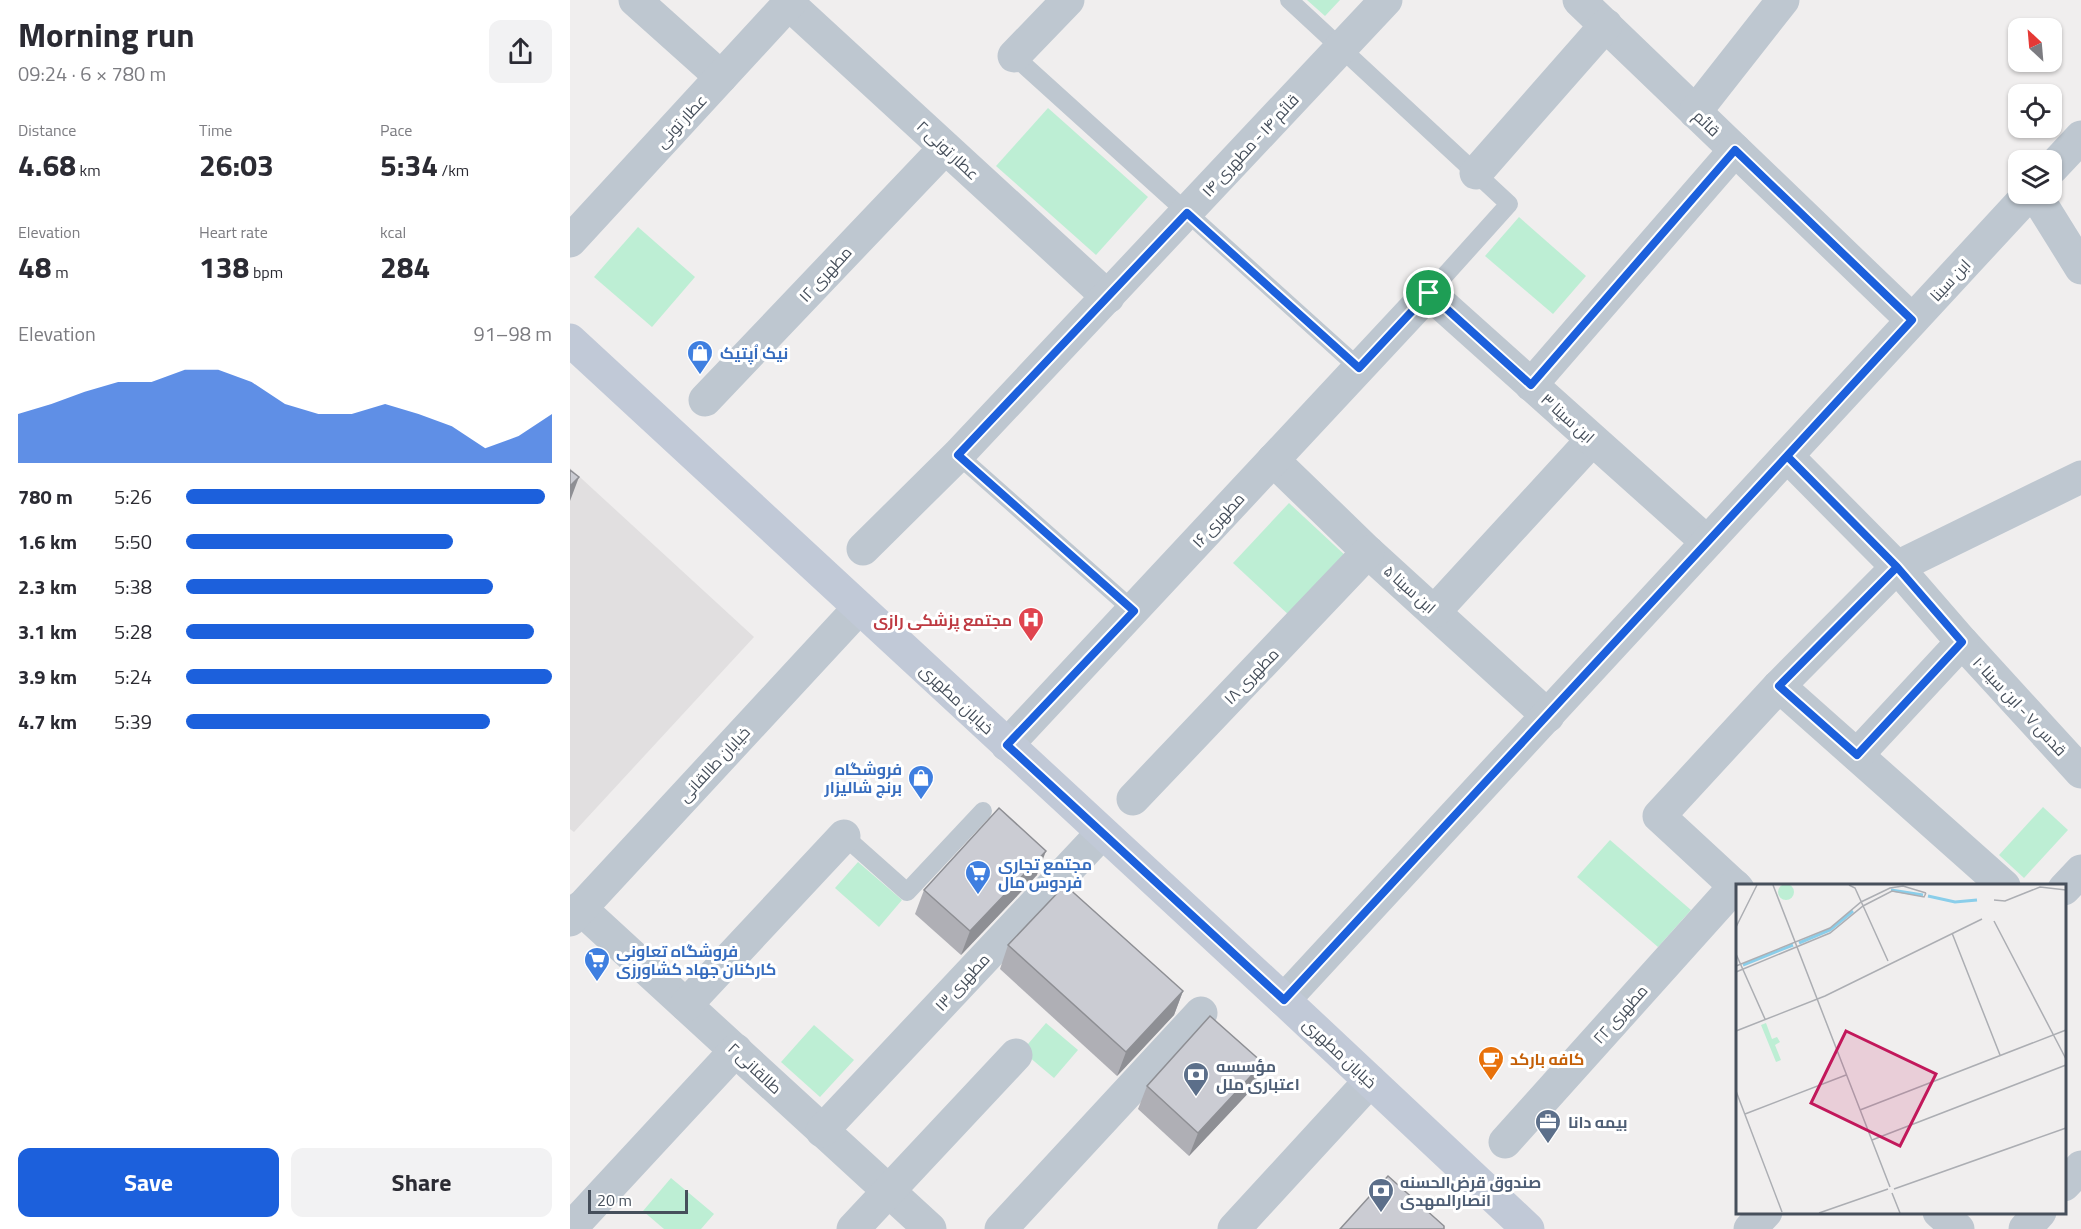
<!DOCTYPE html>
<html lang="en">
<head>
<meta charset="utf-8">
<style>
	:root { --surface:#fff; --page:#f2f2f3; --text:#2b2b33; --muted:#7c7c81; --accent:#1c60dc }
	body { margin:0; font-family:"Titillium Web",Cairo,sans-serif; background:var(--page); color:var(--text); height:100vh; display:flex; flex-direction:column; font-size:22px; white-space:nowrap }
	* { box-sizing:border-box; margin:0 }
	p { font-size:20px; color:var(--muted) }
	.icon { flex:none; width:33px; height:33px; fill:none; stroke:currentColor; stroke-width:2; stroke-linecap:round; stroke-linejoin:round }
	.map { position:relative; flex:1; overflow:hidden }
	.side { display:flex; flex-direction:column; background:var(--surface); width:570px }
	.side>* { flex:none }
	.needle { width:39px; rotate:334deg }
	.fabs { position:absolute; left:1438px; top:18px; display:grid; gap:12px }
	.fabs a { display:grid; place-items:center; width:54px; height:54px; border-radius:12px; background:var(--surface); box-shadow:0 2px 4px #0004; font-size:30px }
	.scale { position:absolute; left:18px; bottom:15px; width:100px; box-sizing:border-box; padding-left:6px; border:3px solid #464f5b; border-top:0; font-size:16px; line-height:21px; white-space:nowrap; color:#464f5b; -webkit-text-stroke:4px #fff; paint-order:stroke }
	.pin { position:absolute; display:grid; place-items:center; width:51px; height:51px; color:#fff; margin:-26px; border:3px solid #fff; border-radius:50%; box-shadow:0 2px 6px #0007 }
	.round { display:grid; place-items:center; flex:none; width:63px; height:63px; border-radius:12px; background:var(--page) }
	.head { display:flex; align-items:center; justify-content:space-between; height:102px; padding:0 18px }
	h1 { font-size:33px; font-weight:700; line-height:45px }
	.metrics { display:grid; grid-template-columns:repeat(3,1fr); gap:9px; height:102px; padding:6px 18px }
	.metrics div { display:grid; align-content:center }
	.metrics b { font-size:30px; font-weight:700 }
	.metrics small { font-size:16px; font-weight:400 }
	.metrics p { font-size:16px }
	.chart { height:168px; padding:12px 18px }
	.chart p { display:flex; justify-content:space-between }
	.chart svg { width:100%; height:108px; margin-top:6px; fill:var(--accent); opacity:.7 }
	.action { display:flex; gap:12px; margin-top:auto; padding:12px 18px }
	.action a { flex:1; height:69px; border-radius:12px; background:var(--accent); color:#fff; font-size:24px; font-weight:700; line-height:69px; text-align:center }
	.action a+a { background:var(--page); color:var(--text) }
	ul { padding:0 18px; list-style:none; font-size:20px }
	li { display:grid; grid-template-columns:96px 72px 1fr; align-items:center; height:45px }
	li i { height:15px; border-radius:8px; background:var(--accent) }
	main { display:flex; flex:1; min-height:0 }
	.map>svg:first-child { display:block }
	.education { fill:#e1dfe0 }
	.green { fill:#bdeed4 }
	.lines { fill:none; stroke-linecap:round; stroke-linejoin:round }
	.service { stroke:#bec7d0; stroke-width:18 }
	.minor { stroke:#bec7d0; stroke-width:33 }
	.tertiary { stroke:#bec7d0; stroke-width:33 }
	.secondary { stroke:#c1c9d7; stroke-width:33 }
	.wall { fill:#afafb5 }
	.shaded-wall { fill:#8e8f94 }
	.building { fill:#cbccd3; stroke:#8e8f94; stroke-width:1.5 }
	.route-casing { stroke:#fff; stroke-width:12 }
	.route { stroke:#1c60dc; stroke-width:8 }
	.labels { text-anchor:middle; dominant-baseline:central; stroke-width:6; stroke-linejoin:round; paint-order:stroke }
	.street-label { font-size:16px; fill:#464f5b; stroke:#fff }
	.shop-label { font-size:16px; font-weight:bold; fill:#366cbe; stroke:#fff; text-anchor:start }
	.health-label { font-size:16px; font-weight:bold; fill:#be3a42; stroke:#fff; text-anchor:end }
	.food-label { font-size:16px; font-weight:bold; fill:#c56008; stroke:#fff; text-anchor:start }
	.service-label { font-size:16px; font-weight:bold; fill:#4e5e75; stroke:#fff; text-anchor:start }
	.inset-river { fill:none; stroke:#8aceea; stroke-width:3 }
	.inset-road { fill:none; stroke:#acaeb3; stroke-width:1.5 }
	.view { fill:#c2185b; fill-opacity:0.15; stroke:#c2185b; stroke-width:3 }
	.inset-edge { fill:none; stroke:#464f5b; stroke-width:3 }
</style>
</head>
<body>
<main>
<section class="side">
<div class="head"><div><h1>Morning run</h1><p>09:24 · 6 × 780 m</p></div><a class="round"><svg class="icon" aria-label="share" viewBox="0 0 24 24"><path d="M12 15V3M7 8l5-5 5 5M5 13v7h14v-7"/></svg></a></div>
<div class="metrics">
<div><p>Distance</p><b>4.68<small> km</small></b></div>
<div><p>Time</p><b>26:03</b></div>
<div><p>Pace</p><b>5:34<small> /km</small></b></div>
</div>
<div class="metrics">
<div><p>Elevation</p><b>48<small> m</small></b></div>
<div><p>Heart rate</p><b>138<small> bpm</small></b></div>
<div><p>kcal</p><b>284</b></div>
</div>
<div class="chart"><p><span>Elevation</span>91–98 m</p>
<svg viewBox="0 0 160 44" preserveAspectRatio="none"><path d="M0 44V24L10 20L20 15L30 11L40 11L50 6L60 6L70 11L80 20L90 24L100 24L110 20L120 24L130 29L140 38L150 33L160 24V44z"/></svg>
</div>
<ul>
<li><b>780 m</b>5:26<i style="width:98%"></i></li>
<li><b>1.6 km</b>5:50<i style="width:73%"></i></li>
<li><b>2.3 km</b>5:38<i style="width:84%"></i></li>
<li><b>3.1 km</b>5:28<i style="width:95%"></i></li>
<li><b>3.9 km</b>5:24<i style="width:100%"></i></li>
<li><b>4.7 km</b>5:39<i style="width:83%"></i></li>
</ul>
<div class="action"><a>Save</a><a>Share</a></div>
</section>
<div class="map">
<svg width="1511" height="1229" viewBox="0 0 1511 1229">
	<rect width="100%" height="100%" fill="#f0eeee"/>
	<path class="education" d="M 0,468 L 184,637 L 4,832 L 0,829 Z"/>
	<g class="green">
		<path d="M 737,0 L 770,0 L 755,16 Z"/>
		<path d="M 478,108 L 578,197 L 526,255 L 426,166 Z"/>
		<path d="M 949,217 L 1016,276 L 983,314 L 915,256 Z"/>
		<path d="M 68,227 L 125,277 L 82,327 L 24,277 Z"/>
		<path d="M 719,503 L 777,557 L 721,617 L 663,563 Z"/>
		<path d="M 1473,807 L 1498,830 L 1454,878 L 1429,855 Z"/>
		<path d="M 1040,840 L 1121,910 L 1088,947 L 1007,877 Z"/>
		<path d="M 288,862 L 332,900 L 309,927 L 265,888 Z"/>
		<path d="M 476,1023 L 508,1050 L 484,1078 L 452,1051 Z"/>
		<path d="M 244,1025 L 284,1060 L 250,1097 L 211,1062 Z"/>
		<path d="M 101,1178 L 144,1214 L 131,1229 L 94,1229 L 73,1211 Z"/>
	</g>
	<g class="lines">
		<g class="service">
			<path d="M 719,0 L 939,204 L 859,293"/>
			<path d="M 444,56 L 789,368"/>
			<path d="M 388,455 L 564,611"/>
			<path d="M 274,836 L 337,892 L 413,811"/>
		</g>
		<g class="minor">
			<path d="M 65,0 L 151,77"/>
			<path d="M 1009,0 L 1342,320"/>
			<path d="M 218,3 L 538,297"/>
			<path d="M 444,56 L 498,0"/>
			<path d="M 1125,112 L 1213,0"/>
			<path d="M 906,173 L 1036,25"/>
			<path d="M 1465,194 L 1511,268"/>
			<path d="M 0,241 L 222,0"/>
			<path d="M 961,385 L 1165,150"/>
			<path d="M 135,400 L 375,148"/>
			<path d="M 1217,456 L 1327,567 L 1392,642 L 1511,772"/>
			<path d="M 703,460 L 798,552 L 978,716"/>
			<path d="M 293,549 L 388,455 L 816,0"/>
			<path d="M 865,611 L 1022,440"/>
			<path d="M 1209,686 L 1434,886"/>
			<path d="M 437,745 L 859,293 L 1137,542"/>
			<path d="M 1287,755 L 1392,642"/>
			<path d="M 563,799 L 798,552"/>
			<path d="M 1168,889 L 1089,816 L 1209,686 L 1327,567 L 1511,477"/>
			<path d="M 10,908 L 360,1229"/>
			<path d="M 116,1005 L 274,836"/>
			<path d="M 252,1131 L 532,833"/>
			<path d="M 935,1142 L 1165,886"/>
			<path d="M 1494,1185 L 1511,1167"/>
			<path d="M 1369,1212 L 1388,1229"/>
			<path d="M 0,1229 L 166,1050"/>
			<path d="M 283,1229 L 446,1055"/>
			<path d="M 431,1229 L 631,1013"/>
			<path d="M 664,1229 L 800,1081"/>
			<path d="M 1455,1229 L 1470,1212"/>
		</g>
		<g class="tertiary">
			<path d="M 1482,168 L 1511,137"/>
			<path d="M 1494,889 L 1511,871"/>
			<path d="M 0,920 L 289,608"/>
			<path d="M 714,1000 L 1459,194"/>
			<path d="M 1180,1229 L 1196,1212"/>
		</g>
		<path class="secondary" d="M 0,340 L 714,1000 L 958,1229"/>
	</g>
	<g class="wall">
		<path d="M 467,875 L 391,955 L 345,914 L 354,890 Z"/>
		<path d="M 438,945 L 613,991 L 604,1015 L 547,1076 L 430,969 Z"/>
		<path d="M 693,1063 L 684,1087 L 619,1156 L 568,1109 L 577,1086 Z"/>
	</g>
	<g class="shaded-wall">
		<path d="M 9,477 L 0,501 L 0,486 Z"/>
		<path d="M 476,851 L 467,875 L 391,955 L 400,931 Z"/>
		<path d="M 613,991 L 604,1015 L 547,1076 L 556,1052 Z"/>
		<path d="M 693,1063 L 684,1087 L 619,1156 L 628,1133 Z"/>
	</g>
	<g class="building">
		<path d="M 0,470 L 9,477 L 0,486 Z"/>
		<path d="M 429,808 L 476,851 L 400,931 L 354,890 Z"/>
		<path d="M 495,885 L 613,991 L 556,1052 L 438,945 Z"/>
		<path d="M 640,1016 L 693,1063 L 628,1133 L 577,1086 Z"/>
		<path d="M 818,1176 L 874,1226 L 874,1229 L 770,1229 Z"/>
	</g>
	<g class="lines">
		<defs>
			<path id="route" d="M 859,293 L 789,368 L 617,213 L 388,455 L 564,611 L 437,745 L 714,1000 L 1217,456 L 1327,567 L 1392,642 L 1287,755 L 1209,686 L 1327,567 L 1217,456 L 1342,320 L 1165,150 L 961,385 L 859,293"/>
		</defs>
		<use href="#route" class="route-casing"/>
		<use href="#route" class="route"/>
	</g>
	<defs>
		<symbol id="shop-pin" viewBox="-11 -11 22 30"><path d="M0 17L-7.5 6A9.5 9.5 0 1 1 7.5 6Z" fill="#3f7fe0" stroke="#fff"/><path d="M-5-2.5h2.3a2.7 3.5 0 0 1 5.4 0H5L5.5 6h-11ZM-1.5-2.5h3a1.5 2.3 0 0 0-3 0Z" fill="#fff"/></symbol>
		<symbol id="hospital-pin" viewBox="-11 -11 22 30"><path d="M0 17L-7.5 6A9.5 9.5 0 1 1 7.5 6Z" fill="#e0444e" stroke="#fff"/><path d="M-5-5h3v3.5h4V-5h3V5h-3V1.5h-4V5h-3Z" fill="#fff"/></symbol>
		<symbol id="supermarket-pin" viewBox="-11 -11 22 30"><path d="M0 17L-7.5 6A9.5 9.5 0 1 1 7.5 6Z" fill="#3f7fe0" stroke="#fff"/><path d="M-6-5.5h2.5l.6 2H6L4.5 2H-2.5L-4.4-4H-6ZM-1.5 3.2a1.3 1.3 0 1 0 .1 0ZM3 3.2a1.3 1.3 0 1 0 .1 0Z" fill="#fff"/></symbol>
		<symbol id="cafe-pin" viewBox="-11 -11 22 30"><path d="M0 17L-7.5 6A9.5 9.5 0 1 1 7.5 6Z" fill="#e8710a" stroke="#fff"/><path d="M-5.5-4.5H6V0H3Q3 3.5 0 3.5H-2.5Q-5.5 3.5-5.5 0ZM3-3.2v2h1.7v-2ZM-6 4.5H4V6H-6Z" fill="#fff"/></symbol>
		<symbol id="bank-pin" viewBox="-11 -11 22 30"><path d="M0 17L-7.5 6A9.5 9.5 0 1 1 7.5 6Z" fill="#5c6f8a" stroke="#fff"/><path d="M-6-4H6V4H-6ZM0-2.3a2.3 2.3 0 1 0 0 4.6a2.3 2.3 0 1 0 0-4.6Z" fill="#fff"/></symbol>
		<symbol id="office-pin" viewBox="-11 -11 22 30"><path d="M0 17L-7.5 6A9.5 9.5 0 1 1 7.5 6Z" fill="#5c6f8a" stroke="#fff"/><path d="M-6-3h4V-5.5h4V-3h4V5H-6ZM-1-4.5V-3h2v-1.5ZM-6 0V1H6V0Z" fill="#fff"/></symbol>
	</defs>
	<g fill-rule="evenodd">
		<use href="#shop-pin" x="115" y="338" width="30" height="40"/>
		<use href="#hospital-pin" x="446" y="605" width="30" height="40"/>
		<use href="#shop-pin" x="336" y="763" width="30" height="40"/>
		<use href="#supermarket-pin" x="393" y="858" width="30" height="40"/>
		<use href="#supermarket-pin" x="12" y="945" width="30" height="40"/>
		<use href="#cafe-pin" x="906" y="1044" width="30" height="40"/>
		<use href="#bank-pin" x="611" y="1060" width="30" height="40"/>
		<use href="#office-pin" x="963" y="1107" width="30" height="40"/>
		<use href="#bank-pin" x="796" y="1176" width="30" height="40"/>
	</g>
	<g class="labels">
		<g class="street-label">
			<text transform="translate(111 121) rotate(-47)">عطار تونی</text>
			<text transform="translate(1137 123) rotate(44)">قائم</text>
			<text transform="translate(680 145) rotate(-47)">قائم ۱۴ - مطهری ۱۴</text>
			<text transform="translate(378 150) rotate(43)">عطار تونی ۲</text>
			<text transform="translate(255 274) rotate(-47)">مطهری ۱۲</text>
			<text transform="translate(1380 280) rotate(-47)">ابن سینا</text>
			<text transform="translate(998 418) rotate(42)">ابن سینا ۳</text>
			<text transform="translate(648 520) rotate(-47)">مطهری ۱۶</text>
			<text transform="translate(840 589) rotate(42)">ابن سینا ۵</text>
			<text transform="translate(681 676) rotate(-46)">مطهری ۱۸</text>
			<text transform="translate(387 699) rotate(43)">خیابان مطهری</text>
			<text transform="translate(1450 706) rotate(47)">قدس ۷ - ابن سینا ۱۰</text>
			<text transform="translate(144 764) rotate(-47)">خیابان طالقانی</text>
			<text transform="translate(392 982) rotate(-47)">مطهری ۱۳</text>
			<text transform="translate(1050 1014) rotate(-48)">مطهری ۲۲</text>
			<text transform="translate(770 1053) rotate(43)">خیابان مطهری</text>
			<text transform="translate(185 1068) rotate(43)">طالقانی ۲</text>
		</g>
		<g class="shop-label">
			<text x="150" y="353">نیک اُپتیک</text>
			<text x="332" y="769" text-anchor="end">فروشگاه<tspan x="332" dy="18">برنج شالیزار</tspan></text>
			<text x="428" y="864">مجتمع تجاری<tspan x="428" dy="18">فردوس مال</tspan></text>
			<text x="46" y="951">فروشگاه تعاونی<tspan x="46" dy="18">کارکنان جهاد کشاورزی</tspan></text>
		</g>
		<g class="health-label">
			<text x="442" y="620">مجتمع پزشکی رازی</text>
		</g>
		<g class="food-label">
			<text x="940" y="1059">کافه بارکد</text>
		</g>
		<g class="service-label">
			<text x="646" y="1066">مؤسسه<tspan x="646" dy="18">اعتباری ملل</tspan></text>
			<text x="998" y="1122">بیمه دانا</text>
			<text x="830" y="1182">صندوق قرض‌الحسنه<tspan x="830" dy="18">انصارالمهدی</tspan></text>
		</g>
	</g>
	<g transform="translate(1166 884)">
		<rect width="330" height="330" fill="#f0eeee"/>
		<path d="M42 8a8 8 0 1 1 16 0a8 8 0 1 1-16 0ZM 30,139 L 36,155 L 41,153 L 44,158 L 39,161 L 45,176 L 40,178 L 25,141 Z" fill="#bdeed4"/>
		<path class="inset-river" d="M 155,6 L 187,11M 192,12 L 219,18 L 241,16M 63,59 L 94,46 L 117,27M 7,81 L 57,61"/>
		<path class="inset-road" d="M 37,1 L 154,303M 113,1 L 119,4 L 152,77M 258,16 L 269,17 L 304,3 L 330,6M 258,37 L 330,175M 0,43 L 21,1M 216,49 L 264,171M 0,70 L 29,135M 0,82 L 94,44 L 125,18 L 154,4 L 167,2 L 190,9M 0,88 L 94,49 L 127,22 L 156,7 L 188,13 L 190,9M 0,147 L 89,112 L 246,35M 0,207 L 46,328M 124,226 L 330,146M 9,230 L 110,191M 136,256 L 330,181M 158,305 L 330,244M 156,309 L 164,329M 83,329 L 152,305"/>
		<path class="view" d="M 110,147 L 200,190 L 164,262 L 75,219 Z"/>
		<rect width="330" height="330" class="inset-edge"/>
	</g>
</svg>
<div class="fabs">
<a><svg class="needle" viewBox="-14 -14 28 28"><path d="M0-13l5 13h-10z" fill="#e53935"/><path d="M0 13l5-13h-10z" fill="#7c7c81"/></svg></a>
<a><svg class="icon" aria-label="locate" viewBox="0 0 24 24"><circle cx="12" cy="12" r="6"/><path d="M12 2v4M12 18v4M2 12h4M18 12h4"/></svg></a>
<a><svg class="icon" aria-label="layers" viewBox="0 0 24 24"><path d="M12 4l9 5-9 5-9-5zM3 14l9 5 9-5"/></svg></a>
</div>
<div class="scale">20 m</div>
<div class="pin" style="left:859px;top:293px;background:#1e9e55"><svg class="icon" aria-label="arrive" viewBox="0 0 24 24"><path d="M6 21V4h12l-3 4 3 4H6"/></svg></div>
</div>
</main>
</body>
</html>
